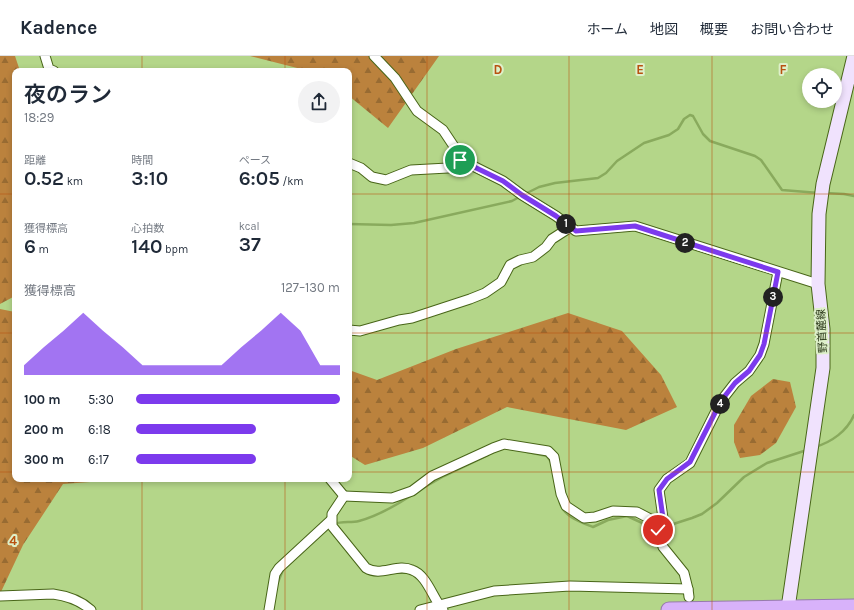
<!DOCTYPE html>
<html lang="ja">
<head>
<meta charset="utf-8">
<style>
	:root { --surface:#fff; --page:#f2f2f3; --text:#1f2937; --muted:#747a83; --line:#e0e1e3; --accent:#7c3aed }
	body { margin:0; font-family:Karla,"Noto Sans JP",sans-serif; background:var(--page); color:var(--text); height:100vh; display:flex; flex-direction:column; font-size:15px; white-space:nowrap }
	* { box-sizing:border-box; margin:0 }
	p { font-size:13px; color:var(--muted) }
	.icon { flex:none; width:22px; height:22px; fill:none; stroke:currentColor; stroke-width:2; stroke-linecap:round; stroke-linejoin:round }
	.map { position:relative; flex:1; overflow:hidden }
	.drawer { position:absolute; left:12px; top:12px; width:340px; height:414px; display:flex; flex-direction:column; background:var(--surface); border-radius:8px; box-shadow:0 2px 6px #0003 }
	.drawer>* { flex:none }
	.buttons { position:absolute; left:802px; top:12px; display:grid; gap:8px }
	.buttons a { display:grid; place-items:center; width:40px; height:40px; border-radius:50%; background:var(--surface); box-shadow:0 2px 6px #0003; font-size:20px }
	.pin { position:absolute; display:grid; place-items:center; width:34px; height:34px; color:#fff; margin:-17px; border:2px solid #fff; border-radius:50%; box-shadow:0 1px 4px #0007 }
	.km { position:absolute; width:20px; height:20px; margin:-10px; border-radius:50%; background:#222; color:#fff; font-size:11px; line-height:20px; text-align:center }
	.round { display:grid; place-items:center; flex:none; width:42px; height:42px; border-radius:21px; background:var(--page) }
	.headline { display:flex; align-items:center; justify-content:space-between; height:68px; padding:0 12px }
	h1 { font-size:22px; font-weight:600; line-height:30px }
	.stats { display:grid; grid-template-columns:repeat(3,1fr); gap:6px; height:68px; padding:4px 12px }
	.stats div { display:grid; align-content:center }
	.stats b { font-size:20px; font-weight:600 }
	.stats small { font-size:11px; font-weight:400 }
	.stats p { font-size:11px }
	.chart { height:112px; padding:8px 12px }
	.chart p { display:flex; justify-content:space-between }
	.chart svg { width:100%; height:72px; margin-top:4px; fill:var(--accent); opacity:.7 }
	ul { padding:0 12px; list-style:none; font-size:13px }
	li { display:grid; grid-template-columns:64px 48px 1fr; align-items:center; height:30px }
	li i { height:10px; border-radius:5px; background:var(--accent) }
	header { display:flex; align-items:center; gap:24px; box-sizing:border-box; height:56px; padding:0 20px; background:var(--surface); border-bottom:1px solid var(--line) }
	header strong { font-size:19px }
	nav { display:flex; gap:22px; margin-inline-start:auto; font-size:14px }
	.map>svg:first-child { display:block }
	.forest { fill:url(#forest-firs) }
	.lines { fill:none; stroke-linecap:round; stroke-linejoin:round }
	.stream { stroke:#89aa5d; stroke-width:2.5 }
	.minor-casing { stroke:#486518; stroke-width:11 }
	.secondary-casing { stroke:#486518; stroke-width:15 }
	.trunk-casing { stroke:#967bab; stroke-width:17 }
	.minor { stroke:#fff; stroke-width:9 }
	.secondary { stroke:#f0e2fd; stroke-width:13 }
	.trunk { stroke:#d8b2fa; stroke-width:15 }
	.route-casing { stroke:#fff; stroke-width:8 }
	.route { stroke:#7c3aed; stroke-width:5 }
	.grid { fill:none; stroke:#b95110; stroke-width:1; stroke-opacity:0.55 }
	.labels { text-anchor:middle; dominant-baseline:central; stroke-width:4; stroke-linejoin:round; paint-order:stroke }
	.street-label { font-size:11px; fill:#2d3a1b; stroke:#def0ca }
	.grid-label { font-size:13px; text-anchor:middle; font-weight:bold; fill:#b95110; stroke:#def0ca; stroke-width:4; stroke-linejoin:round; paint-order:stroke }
</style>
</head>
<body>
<header>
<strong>Kadence</strong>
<nav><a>ホーム</a><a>地図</a><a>概要</a><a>お問い合わせ</a></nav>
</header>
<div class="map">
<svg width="854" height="554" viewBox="0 0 854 554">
	<defs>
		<pattern id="forest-firs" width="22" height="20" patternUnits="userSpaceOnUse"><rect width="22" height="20" fill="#bb823d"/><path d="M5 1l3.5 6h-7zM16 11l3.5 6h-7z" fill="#986b32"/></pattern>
	</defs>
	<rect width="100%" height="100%" fill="#b4d689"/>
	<g class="forest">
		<path d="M 0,0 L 15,0 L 20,15 L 15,15 L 15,240 L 0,248 Z"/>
		<path d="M 250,0 L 439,0 L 388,72 L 349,40 L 349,15 L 309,15 Z"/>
		<path d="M 0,253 L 15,256 L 15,423 L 131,423 L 63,428 L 23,489 L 0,538 Z"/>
		<path d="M 568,257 L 622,275 L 661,319 L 677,351 L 626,374 L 507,351 L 423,392 L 365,409 L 349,399 L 349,314 L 377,324 L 456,293 Z"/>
		<path d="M 773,323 L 790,326 L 796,351 L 776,387 L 760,399 L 740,402 L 734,386 L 734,369 L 751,340 Z"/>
	</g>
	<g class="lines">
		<g class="stream">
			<path d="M 826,137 L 844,138 L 854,140"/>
			<path d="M 525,138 L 539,131 L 555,127 L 598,122 L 606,117 L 617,105 L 644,87 L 669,79 L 678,73 L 684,63 L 690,59 L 693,60 L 703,78 L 710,85 L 755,100 L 761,104 L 782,134 L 819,137"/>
			<path d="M 349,168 L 391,169 L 414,167 L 512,145 L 521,140"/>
			<path d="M 815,391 C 832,386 847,375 854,359"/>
			<path d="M 527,396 L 547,400 L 551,406"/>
			<path d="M 418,435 L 444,420 L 488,399"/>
			<path d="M 559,444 C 562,460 580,466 593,471 L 608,464 L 627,460 L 651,471 L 664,471 L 692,462 L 702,458 L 717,447 L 744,421 L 767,407 L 807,394"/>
			<path d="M 334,468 C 342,465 351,467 359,465 C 378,460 395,450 412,439"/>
			<path d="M 278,526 L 283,514"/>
		</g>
		<defs>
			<g id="minor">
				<path d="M 45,0 L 49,13 L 54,15"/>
				<path d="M 374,0 L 395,22 L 417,55 L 443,74 L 457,95 L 461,104 L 503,125 L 522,139 L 556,160 L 576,175 L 635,170 L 818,228"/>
				<path d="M 349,107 L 361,112 L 372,121 L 386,124 L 411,114 L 448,112 L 461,104"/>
				<path d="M 349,274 L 360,275 L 399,264 L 412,262 L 470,243 L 485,237 L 501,226 L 510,209 L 520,204 L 533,201 L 546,191 L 552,183 L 566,174 L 571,172"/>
				<path d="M 330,423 L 344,440"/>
				<path d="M 344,440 L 392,442 L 412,435 L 432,420 L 493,392 L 504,388 L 548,395 L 554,401 L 561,438 L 566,450 L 584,462 L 595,461 L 613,455 L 637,456 L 658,467"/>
				<path d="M 344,440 L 332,458 L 332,470 L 366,512 C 381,521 397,507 412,514 C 427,519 433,543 443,554"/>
				<path d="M 0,540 L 53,538 C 68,540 80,544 91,554"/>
				<path d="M 689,541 L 688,533 L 684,517 L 663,491 L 659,473 L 658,467 L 663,462 L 659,434 L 667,423 L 690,407 L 721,345 L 735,327 L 749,315 L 760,299 L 764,288 L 778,216"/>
				<path d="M 269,554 L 275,518 L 279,512 L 331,464"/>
				<path d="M 420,554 L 494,535 L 570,530 L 688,533"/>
			</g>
			<path id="secondary" d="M 788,552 L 823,312 L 823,273 L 818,228 L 819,158 L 823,128 L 854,0"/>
			<path id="trunk" d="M 669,554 L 854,551"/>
		</defs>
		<use href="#minor" class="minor-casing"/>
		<use href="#secondary" class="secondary-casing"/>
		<use href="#trunk" class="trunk-casing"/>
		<use href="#minor" class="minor"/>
		<use href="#secondary" class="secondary"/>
		<use href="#trunk" class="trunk"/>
	</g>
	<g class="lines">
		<defs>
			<path id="route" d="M 460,104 L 503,125 L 522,139 L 556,160 L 576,175 L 635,170 L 778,216 L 764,288 L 760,299 L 749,315 L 735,327 L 721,345 L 690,406 L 667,423 L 659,434 L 663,462 L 658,467 L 658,474"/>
		</defs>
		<use href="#route" class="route-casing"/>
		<use href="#route" class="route"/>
	</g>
	<path class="grid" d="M 142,0 L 142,15M 285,0 L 285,15M 427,0 L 427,554M 569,0 L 569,554M 712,0 L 712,554M 0,138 L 15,138M 349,138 L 854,138M 0,277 L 15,277M 349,277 L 854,277M 0,416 L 15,416M 349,416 L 854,416M 142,423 L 142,554M 285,423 L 285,554"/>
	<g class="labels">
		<g class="street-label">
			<text transform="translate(822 275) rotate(-93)">野首麓線</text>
		</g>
	</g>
	<g class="grid-label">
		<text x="498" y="18">D</text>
		<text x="640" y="18">E</text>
		<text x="783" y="18">F</text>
		<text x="13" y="489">4</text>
	</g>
</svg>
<div class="buttons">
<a><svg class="icon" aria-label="locate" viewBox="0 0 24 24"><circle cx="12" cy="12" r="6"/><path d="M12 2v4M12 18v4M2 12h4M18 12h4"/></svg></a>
</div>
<div class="pin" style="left:460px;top:104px;background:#1e9e55"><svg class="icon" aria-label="arrive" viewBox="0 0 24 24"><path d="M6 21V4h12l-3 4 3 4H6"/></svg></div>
<div class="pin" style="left:658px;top:474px;background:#d93025"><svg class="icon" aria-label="check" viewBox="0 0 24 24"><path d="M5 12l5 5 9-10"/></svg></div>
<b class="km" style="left:566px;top:168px">1</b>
<b class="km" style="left:685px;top:187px">2</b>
<b class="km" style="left:773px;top:241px">3</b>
<b class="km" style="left:720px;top:348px">4</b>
<section class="drawer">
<div class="headline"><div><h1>夜のラン</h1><p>18:29</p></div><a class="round"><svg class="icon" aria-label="share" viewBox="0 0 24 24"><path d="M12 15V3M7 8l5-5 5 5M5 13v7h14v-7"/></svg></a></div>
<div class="stats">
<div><p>距離</p><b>0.52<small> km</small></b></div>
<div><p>時間</p><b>3:10</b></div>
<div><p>ペース</p><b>6:05<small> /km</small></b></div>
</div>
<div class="stats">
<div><p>獲得標高</p><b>6<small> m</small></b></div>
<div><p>心拍数</p><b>140<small> bpm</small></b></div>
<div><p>kcal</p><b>37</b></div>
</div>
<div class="chart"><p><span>獲得標高</span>127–130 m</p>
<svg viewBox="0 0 160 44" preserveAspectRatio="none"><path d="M0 44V38L10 27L20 17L30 6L40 17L50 27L60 38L70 38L80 38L90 38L100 38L110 27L120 17L130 6L140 17L150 38L160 38V44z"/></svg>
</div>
<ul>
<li><b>100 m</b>5:30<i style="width:100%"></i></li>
<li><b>200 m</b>6:18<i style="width:59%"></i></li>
<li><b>300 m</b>6:17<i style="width:59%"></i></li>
</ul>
</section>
</div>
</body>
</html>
